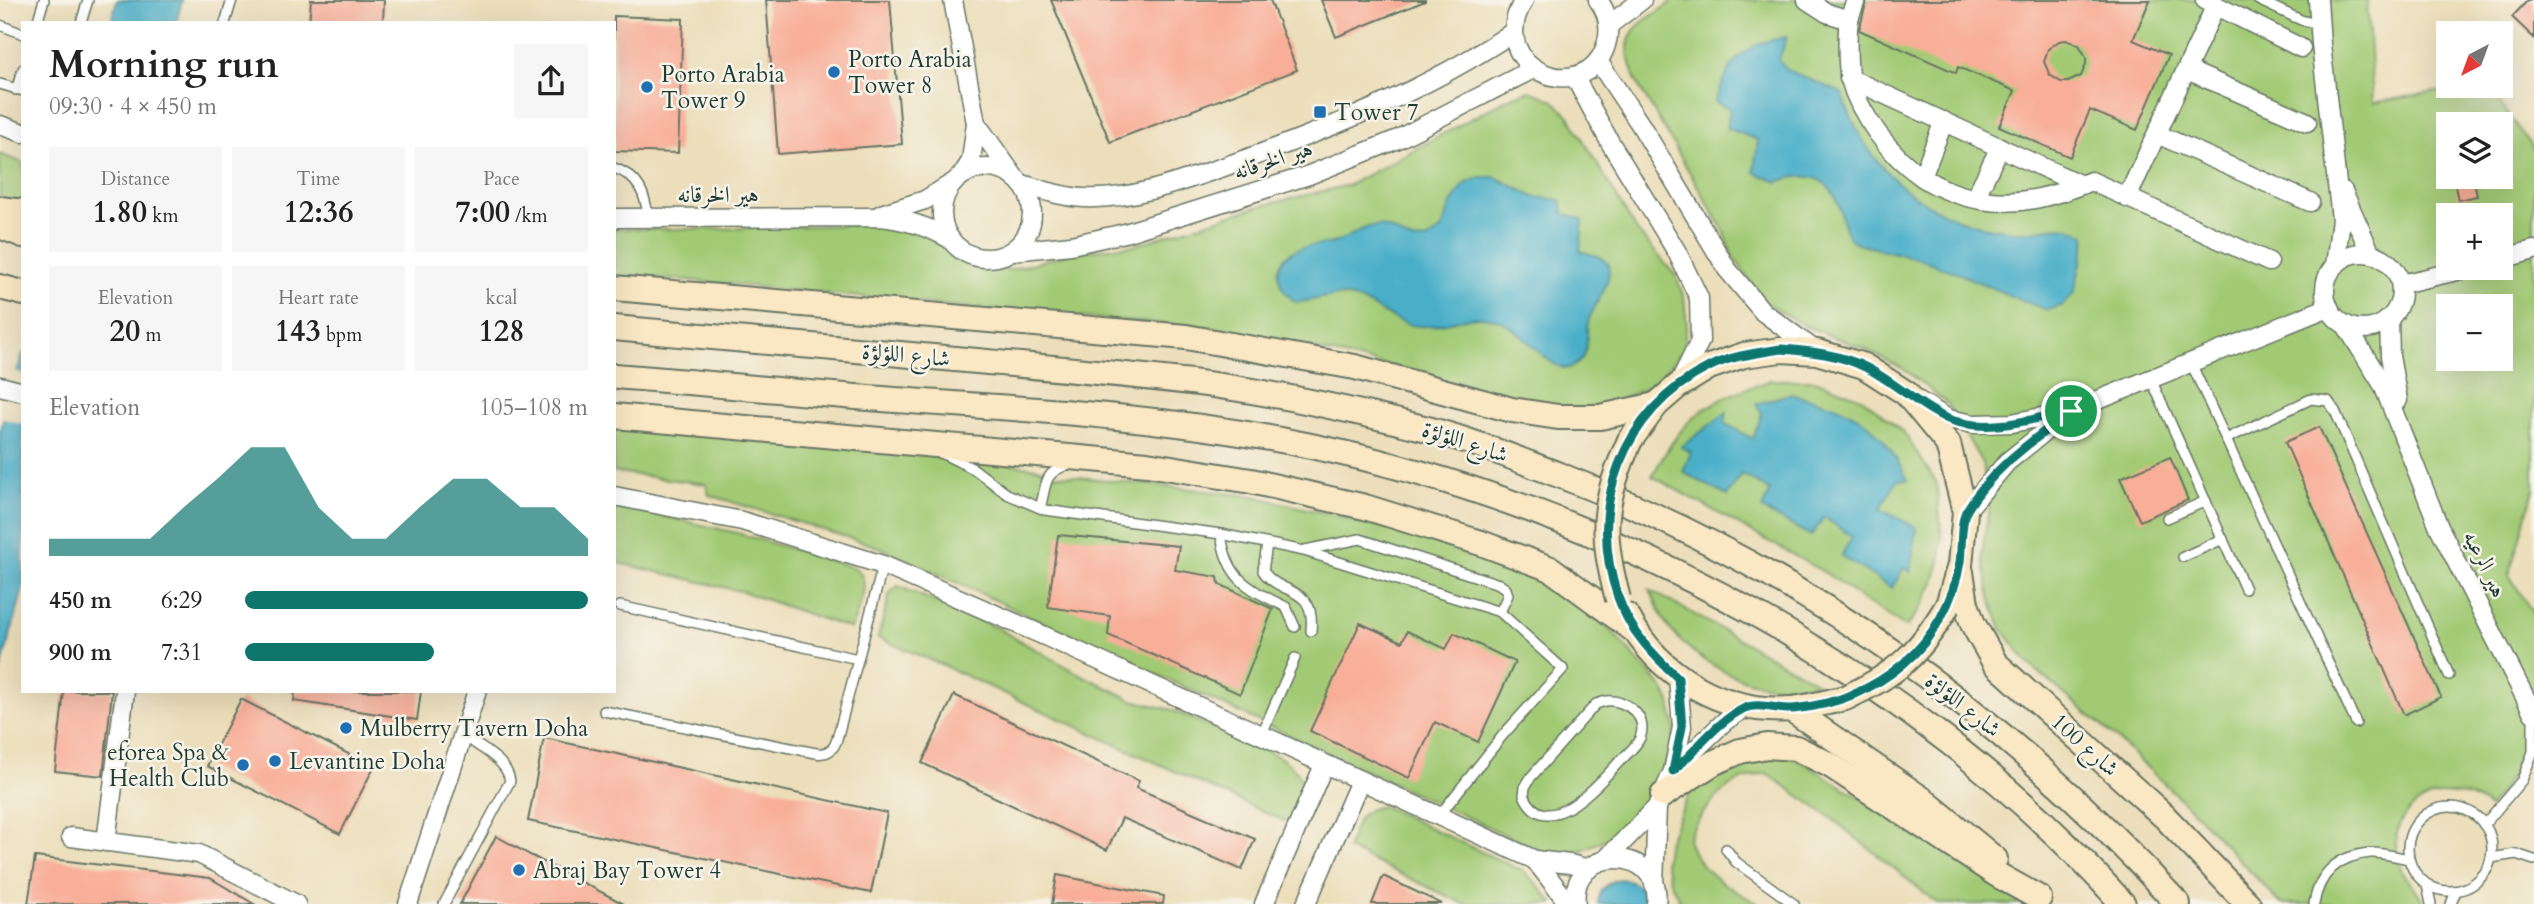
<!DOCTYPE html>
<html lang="en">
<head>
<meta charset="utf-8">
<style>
	:root { --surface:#fff; --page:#f6f6f6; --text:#222; --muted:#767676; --accent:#0f766e }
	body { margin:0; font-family:Cardo,Amiri,serif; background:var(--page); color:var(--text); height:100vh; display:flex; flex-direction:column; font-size:26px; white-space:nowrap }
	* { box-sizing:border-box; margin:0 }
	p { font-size:23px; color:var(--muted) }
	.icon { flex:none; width:38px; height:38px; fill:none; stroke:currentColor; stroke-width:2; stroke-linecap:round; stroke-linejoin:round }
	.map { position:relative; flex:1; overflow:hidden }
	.drawer { position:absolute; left:21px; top:21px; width:595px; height:672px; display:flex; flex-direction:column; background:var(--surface); border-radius:0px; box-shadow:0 7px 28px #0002 }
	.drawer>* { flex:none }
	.needle { width:46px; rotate:221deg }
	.tools { position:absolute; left:2436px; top:21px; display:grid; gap:14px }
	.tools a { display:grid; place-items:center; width:77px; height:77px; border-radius:0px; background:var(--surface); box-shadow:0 7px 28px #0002; font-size:35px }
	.pin { position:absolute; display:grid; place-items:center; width:60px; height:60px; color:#fff; margin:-30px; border:4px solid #fff; border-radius:50%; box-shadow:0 2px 7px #0007 }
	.round { display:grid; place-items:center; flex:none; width:74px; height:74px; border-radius:0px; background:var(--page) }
	.headline { display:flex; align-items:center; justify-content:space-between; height:119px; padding:0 28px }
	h1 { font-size:38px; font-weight:700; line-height:52px }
	.metrics { display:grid; grid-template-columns:repeat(3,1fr); gap:10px; height:119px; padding:7px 28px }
	.metrics div { display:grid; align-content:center; border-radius:0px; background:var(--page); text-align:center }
	.metrics b { font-size:30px; font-weight:700 }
	.metrics small { font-size:19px; font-weight:400 }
	.metrics p { font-size:19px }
	.chart { height:196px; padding:14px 28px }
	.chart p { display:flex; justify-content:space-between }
	.chart svg { width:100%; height:126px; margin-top:7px; fill:var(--accent); opacity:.7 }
	ul { padding:0 28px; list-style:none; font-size:23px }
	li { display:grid; grid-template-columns:112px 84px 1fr; align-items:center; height:52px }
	li i { height:18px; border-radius:9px; background:var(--accent) }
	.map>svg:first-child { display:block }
	.green { fill:#a2ca75; stroke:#608454; stroke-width:2; fill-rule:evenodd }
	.water { fill:#4aafc9; stroke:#34767e; stroke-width:2 }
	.pier { fill:#ecdeba }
	.building { fill:#f8ae98; fill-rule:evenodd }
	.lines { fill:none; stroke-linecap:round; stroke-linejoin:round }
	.lane-casing { stroke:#677563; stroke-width:12 }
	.street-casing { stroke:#677563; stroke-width:21 }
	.secondary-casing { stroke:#677563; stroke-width:28 }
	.lane { stroke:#fff; stroke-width:9 }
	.street { stroke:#fff; stroke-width:18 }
	.secondary { stroke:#fae7c3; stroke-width:24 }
	.secondary-bridge-casing { stroke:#677563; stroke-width:28; stroke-linecap:butt }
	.secondary-bridge { stroke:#fae7c3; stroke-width:24 }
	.route-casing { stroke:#fff; stroke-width:14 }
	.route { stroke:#0f766e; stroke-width:9 }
	.poi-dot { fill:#1f6fb2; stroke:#f7f3e8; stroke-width:2.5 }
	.labels { text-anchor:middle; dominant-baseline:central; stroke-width:5; stroke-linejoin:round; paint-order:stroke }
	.poi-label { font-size:23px; fill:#1f3d34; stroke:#f7f3e8; text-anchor:start }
	.street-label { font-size:23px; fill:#1f3d34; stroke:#f7f3e8 }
</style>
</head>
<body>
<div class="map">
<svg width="2534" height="904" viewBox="0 0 2534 904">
	<rect width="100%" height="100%" fill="#f7f3e8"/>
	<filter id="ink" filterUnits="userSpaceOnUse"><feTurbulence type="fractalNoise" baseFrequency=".0143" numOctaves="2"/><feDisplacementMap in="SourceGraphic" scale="14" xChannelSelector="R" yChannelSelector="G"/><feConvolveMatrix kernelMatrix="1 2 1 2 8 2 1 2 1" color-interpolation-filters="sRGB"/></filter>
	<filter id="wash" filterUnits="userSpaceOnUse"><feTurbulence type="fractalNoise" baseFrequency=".00686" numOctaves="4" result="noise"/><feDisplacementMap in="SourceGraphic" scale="28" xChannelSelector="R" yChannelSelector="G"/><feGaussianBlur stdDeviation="1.57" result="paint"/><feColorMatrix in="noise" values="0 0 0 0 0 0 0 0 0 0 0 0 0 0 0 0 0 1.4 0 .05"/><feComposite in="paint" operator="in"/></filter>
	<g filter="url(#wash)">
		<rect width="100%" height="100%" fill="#ecdeba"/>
		<g class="green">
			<path d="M 1675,0 L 2367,0 L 2373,103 L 2469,86 L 2487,86 L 2534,150 L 2534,489 L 2509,575 L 2534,615 L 2534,736 L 2523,742 L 2520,763 L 2489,808 C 2481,802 2474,796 2465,795 C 2432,789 2394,808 2396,846 C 2397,875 2413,881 2424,904 L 2281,904 L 2191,809 L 2117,739 L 2028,663 L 2002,629 L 1991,600 L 1982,554 L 1990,501 L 1982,463 L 1947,403 L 1902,368 L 1865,349 L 1805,326 L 1766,303 L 1732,255 L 1724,231 L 1636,81 C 1615,31 1637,26 1675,0 ZM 2448,124 L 2501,124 L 2501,177 L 2448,177 ZM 2448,215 L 2501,215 L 2501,268 L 2448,268 ZM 2448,306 L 2501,306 L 2501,359 L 2448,359 Z"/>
			<path d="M 1530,91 L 1553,100 L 1569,116 L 1637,231 L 1676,276 L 1684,298 L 1687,325 L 1683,349 L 1665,372 L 1646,388 L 1613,403 L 1578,410 L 1529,407 L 1394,367 L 1214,328 L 1038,314 L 687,280 L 614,276 L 614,229 L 715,229 L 878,224 L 926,233 L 961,260 L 984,270 L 1013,269 L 1074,252 L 1135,245 L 1256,207 L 1349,185 L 1511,97 Z"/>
			<path d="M 0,154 L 23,163 L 23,207 L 0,198 Z"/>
			<path d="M 1771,380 L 1815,380 L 1862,398 L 1904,433 L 1936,482 L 1942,535 L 1940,561 L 1934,582 L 1922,606 L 1907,627 L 1866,602 L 1827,574 L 1652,476 C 1663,457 1676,433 1693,418 C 1714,399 1745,389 1771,380 Z"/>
			<path d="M 614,421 L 901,449 L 1038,468 L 1051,474 L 1253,496 L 1403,532 L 1546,581 L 1580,604 L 1613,633 L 1662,687 L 1670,702 L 1675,729 L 1670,754 L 1657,781 L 1645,802 L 1628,821 L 1607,839 L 1582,850 L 1564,853 L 1543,852 L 882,548 L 709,495 L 706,484 L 614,472 Z"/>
			<path d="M 614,505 L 737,533 L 855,568 C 874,581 857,611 851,629 L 744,592 L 614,562 Z"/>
			<path d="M 898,586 L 997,628 L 1078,673 L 1132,700 L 1172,710 L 1278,756 C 1312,779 1306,791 1290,824 L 940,664 L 878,638 L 890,593 Z"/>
			<path d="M 1650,590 L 1818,683 C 1808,684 1796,687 1786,687 C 1742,686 1697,662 1669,628 C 1661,618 1656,602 1650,590 Z"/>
			<path d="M 1779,755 L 1801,761 L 1969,866 L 2021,904 L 1938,904 L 1830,817 L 1766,773 C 1756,776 1744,778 1735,783 C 1715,795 1697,818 1688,838 C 1696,872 1731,889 1759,904 L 1681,904 L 1669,879 L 1665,862 L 1667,845 L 1689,793 L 1725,765 Z"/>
			<path d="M 1383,806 L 1523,871 L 1538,885 L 1554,904 L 1464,904 L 1347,849 C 1356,826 1355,810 1383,806 Z"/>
		</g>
		<g class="water">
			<path d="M 117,0 L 182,0 L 176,23 L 111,23 Z"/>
			<path d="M 1787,37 L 1779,60 L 1787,70 L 1842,93 C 1867,173 1930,224 2013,231 C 2039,234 2062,219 2085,235 L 2086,242 L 2074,293 L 2063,305 L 2048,310 C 2002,295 1960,271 1913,257 C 1900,253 1859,247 1851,239 C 1843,231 1843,220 1840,209 C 1829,175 1809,171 1777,182 L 1754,172 L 1758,140 L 1727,128 L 1730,109 L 1715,102 C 1731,61 1740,44 1787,37 Z"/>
			<path d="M 1480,177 L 1495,177 L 1534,197 L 1561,200 L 1563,213 L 1583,220 L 1580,251 L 1600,257 L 1609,265 C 1610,288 1597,299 1589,319 C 1585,330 1589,345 1584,355 C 1581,362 1575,366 1568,368 C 1549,371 1519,325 1495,319 C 1466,311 1441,331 1411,325 C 1387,319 1368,299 1343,296 C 1329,294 1311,302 1296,302 C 1277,289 1270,264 1294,251 C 1307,243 1323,247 1336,242 C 1351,237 1365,224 1381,226 C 1392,228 1401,237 1411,240 C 1416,241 1422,240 1427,240 L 1442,229 L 1451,204 L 1463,185 Z"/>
			<path d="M 23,352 L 23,589 L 0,673 L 0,431 Z"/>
			<path d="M 1789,394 C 1855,408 1876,419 1908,480 L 1897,480 L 1880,509 L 1917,528 L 1910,572 L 1904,567 L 1892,588 L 1841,556 L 1852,537 L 1824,517 L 1811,536 L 1762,509 L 1770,491 L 1742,474 L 1727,496 L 1683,472 L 1691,452 L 1681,447 L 1727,412 L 1725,423 L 1753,439 L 1762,413 L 1756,404 Z"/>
			<path d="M 1620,879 C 1635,881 1644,888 1647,904 L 1598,904 C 1599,890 1606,883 1620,879 Z"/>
		</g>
		<path class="pier" d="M 14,371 L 23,374 L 23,424 L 1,418 Z"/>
		<g id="blocks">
			<g class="building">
				<path d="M 311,0 L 384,0 L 383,23 L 309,23 Z"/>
				<path d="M 766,0 L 890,0 L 902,144 L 778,154 Z"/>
				<path d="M 1051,0 L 1270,0 L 1297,70 L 1110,142 Z"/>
				<path d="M 1321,0 L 1425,0 L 1425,1 L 1336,37 Z"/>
				<path d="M 1867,0 L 2150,0 L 2133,40 L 2169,55 L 2137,130 L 2090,110 L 2070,157 L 1999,126 L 2015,91 L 1958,67 L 1956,73 L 1859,30 ZM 2066,40 L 2079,45 L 2086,57 L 2086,64 L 2081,76 L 2068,82 L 2061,82 L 2050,75 L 2044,62 L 2048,49 L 2059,41 Z"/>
				<path d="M 2528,0 L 2534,0 L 2534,38 L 2512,17 Z"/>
				<path d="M 614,16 L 683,19 L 678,153 L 614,151 Z"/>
				<path d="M 2453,177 L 2473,177 L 2477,196 L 2458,200 Z"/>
				<path d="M 2319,427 L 2441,697 L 2404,715 L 2285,442 Z"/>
				<path d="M 2170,457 L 2188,500 L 2140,521 L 2120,478 Z"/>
				<path d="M 1058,535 L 1179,546 L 1175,570 L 1218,577 L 1219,584 L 1273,609 L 1240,694 L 1108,635 L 1110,616 L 1048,607 Z"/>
				<path d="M 1360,623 L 1402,642 L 1407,631 L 1446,649 L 1454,633 L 1515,662 L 1478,742 L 1435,722 L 1409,778 L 1310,731 Z"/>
				<path d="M 64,691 L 112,691 L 103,776 L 55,771 Z"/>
				<path d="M 295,691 L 421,691 L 417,720 L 294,701 Z"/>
				<path d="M 954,695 L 1139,781 L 1136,788 L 1255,839 L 1242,870 L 1122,818 L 1107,850 L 922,763 Z"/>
				<path d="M 241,699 L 374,767 L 340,834 L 207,766 Z"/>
				<path d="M 544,738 L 887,813 L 871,893 L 528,821 Z"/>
				<path d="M 496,836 L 532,856 L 624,904 L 460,904 Z"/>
				<path d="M 35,857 L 210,878 L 254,904 L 28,904 Z"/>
				<path d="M 1057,875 L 1164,896 L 1163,904 L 1052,904 Z"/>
				<path d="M 1383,876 L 1442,904 L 1372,904 Z"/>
			</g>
		</g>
	</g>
	<g filter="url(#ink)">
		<use href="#blocks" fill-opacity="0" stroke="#677563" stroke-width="2"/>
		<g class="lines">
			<defs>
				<g id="lane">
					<path d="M 2258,0 L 2301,20 L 2320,25"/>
					<path d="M 37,23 L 44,0"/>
					<path d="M 81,23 L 88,0"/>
					<path d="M 225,23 L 232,0"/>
					<path d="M 0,25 L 23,34"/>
					<path d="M 0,84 L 23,91"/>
					<path d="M 16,90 L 23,69"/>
					<path d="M 614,168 C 638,176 646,194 648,218"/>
					<path d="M 2191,363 L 2356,723"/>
					<path d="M 2151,379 L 2245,589"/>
					<path d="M 2226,439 L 2311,399 L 2328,401 L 2335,411 L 2449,675"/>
					<path d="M 943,454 L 974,469 L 1007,494 L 1045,510 L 1221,534 L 1304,551 L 1500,612 L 1563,669 L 1503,735 L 1438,817"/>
					<path d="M 1040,508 C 1048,482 1041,475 1069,464"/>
					<path d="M 2167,518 L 2206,501"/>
					<path d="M 1221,534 C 1227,580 1248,588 1286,607 L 1295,627"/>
					<path d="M 1267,544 L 1263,571 C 1281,597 1316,584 1311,631"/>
					<path d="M 1305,550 L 1360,539 L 1499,584 L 1506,589 L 1508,595 L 1500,612"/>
					<path d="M 2183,557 L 2223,539"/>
					<path d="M 620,606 L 858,659"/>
					<path d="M 1606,701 C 1625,699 1649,716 1640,738 C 1636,747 1625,756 1618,763 C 1600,783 1546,845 1524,795 L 1525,787 L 1531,777 L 1596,704 Z"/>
					<path d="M 604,711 L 816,753 C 827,755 834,750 837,739 L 883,565"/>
					<path d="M 1261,736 L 1295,658"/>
					<circle cx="2450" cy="849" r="42"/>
					<path d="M 2484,825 L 2522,780 L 2533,752 L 2533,713"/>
					<path d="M 1726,849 L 1736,862 L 1794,904"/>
					<path d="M 2491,858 L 2516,854 L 2534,860"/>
					<path d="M 2427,885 L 2431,904"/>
					<path d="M 444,904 L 510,781 C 507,760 480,748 464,736"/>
					<path d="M 2314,904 C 2319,873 2338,856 2370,853 C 2382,852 2397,857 2409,859"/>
					<path d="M 2451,904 L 2456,891"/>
				</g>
				<g id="street">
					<path d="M 953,0 L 976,123 L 971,161 L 962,175"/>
					<path d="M 1524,0 C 1482,69 1586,109 1606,45 C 1611,29 1608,13 1598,0"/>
					<path d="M 1807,0 L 1827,13 L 1849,20"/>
					<path d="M 1856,0 C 1854,6 1850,14 1849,20 C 1847,32 1847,67 1850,79 C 1860,116 1891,156 1922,177 C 1938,188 1962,197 1982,200 C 2021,206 2055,196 2091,181 L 2269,262"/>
					<path d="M 2205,0 L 2301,48"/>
					<path d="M 2318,0 L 2321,44 L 2341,219 L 2335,266"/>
					<path d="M 1609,25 L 1642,0"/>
					<path d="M 1598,61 L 1640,124 L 1727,269 L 1763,312 L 1816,351"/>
					<path d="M 2187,70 L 2307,122"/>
					<path d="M 1574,76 L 1611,144 L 1677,252 L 1699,298 L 1700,341 L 1678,385"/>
					<path d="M 1849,78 L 2081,185"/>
					<path d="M 976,123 L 1013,175"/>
					<path d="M 0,125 L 23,133"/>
					<path d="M 2157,134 L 2310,202"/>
					<circle cx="987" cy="213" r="45"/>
					<path d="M 1922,177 L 1944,121"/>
					<path d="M 1022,184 C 1042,190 1063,197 1084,198 C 1133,200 1183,181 1229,165 C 1327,130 1427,90 1513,32"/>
					<path d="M 2343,191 L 2371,254"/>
					<path d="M 1975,198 L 2000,147"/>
					<path d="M 2127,198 L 2216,5"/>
					<path d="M 881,214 L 925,200 L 951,184"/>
					<path d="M 614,218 L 881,217 C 906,220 928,226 950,239"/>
					<path d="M 1013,251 L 1071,245 L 1125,233 L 1309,175 L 1398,139 L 1533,69"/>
					<circle cx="2363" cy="291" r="38"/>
					<path d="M 2501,259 L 2534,250"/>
					<path d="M 2401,284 L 2470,268"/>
					<path d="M 2389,319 L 2390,356 L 2398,400"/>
					<path d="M 2345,324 L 2383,385 L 2439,527 L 2533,713"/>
					<path d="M 0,386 L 23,392"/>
					<path d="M 1919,401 L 1948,419 L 1974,424 L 2012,423 L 2071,411 L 2329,307"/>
					<path d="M 614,496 L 742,521 L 883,565 L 1047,637 L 1535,860 L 1570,864 L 1589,869"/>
					<path d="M 1965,512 L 2007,462 L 2068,413"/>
					<path d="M 1673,771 L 1725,721 L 1748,706"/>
					<path d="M 71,837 L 199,854 L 296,904"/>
					<path d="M 106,842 L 125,691"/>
					<path d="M 1606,859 L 1657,807 L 1673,771 L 1682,727 L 1678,678"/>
					<path d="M 1535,860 L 1569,904"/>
					<path d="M 1654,884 L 1657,807"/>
					<path d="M 408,904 L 477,691"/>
					<path d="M 1264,904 L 1324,765"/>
					<path d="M 1306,904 L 1360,781"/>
					<path d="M 1576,904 C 1568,844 1664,844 1656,904"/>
				</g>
				<g id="secondary">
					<path d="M 0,209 L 23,212"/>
					<path d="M 0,226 L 23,235"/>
					<path d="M 0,287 L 23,293"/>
					<path d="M 614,288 L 1186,337 L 1355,367 L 1512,410 L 1558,417 L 1600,417 L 1656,405"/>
					<path d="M 614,328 C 720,337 827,348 933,357 C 1019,365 1105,372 1191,382 C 1264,391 1339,407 1411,425 C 1461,436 1511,457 1559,475 C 1801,569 2003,712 2178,904"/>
					<path d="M 614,376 C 708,383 801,393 895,400 C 1032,409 1171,417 1306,445 C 1607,506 1918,674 2123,904"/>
					<path d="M 614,416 L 1147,464 L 1251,481 L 1365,507 L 1481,543 L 1551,569 L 1634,630"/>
					<path d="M 1630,440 L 1656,405 L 1678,386 L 1709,367 L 1744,355 L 1781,350 L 1817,352 L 1864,366 L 1906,393 L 1948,444 L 1965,512 L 1960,565 L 1948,605"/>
					<path d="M 1961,572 L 1966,604 L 1973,624 L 1995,663 L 2165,817 L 2248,904"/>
					<path d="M 1627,616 C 1658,676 1724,714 1792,709 C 1809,707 1828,702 1845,698"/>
					<path d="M 1791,709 L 1922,799 L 1995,859"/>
					<path d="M 1663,795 L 1713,763 L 1740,751 L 1767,746 L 1796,748 L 1830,765 L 1996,874 L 2039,898"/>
				</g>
			</defs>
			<use href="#lane" class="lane-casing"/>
			<use href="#street" class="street-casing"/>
			<use href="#secondary" class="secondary-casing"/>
			<use href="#lane" class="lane"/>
			<use href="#street" class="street"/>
			<use href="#secondary" class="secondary"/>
			<defs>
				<g id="secondary-bridge">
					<path d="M 1618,599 C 1600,532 1602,503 1630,440"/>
					<path d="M 1845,698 C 1897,674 1919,654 1948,605"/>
				</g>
			</defs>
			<use href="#secondary-bridge" class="secondary-bridge-casing"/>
			<use href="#secondary-bridge" class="secondary-bridge"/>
		</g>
	</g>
	<g class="lines" filter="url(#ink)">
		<defs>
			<path id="route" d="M 1781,349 C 1809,351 1839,354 1865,367 C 1892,380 1921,408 1948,419 C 1986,434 2033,419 2071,411 C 2034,440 1991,469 1967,510 C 1960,521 1962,549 1960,562 C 1954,600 1933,639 1904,663 C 1873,690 1834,705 1793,709 C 1778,710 1758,702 1745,708 C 1717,721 1696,751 1673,771 L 1682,727 L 1678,678 C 1653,655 1629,630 1618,597 C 1586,508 1622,410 1709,367 C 1731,356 1756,353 1781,349 Z"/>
		</defs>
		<use href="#route" class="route-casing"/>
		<use href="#route" class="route"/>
	</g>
	<g class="poi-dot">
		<circle cx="834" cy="72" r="7"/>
		<circle cx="647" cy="87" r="7"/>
		<rect x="1313" y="105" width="14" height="14" rx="3.5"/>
		<circle cx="346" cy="728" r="7"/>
		<circle cx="275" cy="761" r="7"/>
		<circle cx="243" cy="765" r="7"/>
		<circle cx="519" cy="870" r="7"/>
	</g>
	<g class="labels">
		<g class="poi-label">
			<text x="848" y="59">Porto Arabia<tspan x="848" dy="26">Tower 8</tspan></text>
			<text x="661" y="74">Porto Arabia<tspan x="661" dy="26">Tower 9</tspan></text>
			<text x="1334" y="112">Tower 7</text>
			<text x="360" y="728">Mulberry Tavern Doha</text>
			<text x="229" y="752" text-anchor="end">eforea Spa &amp;<tspan x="229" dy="26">Health Club</tspan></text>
			<text x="289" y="761">Levantine Doha</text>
			<text x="533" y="870">Abraj Bay Tower 4</text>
		</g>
		<g class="street-label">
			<text transform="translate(1273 160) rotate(-18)">هير الخرقانه</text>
			<text x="718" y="194">هير الخرقانه</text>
			<text transform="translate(906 355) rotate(5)">شارع اللؤلؤة</text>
			<text transform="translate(1465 442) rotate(18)">شارع اللؤلؤة</text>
			<text transform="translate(2485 564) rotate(64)">هير الرعيه</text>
			<text transform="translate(1963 705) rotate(38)">شارع اللؤلؤة</text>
			<text transform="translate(2085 745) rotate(42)">شارع 100</text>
		</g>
	</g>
</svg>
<div class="tools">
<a><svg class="needle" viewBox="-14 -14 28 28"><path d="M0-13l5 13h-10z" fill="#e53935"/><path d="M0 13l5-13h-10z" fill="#767676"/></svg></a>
<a><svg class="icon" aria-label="layers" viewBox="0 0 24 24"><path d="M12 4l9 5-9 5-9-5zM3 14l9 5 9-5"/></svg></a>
<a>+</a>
<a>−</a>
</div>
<div class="pin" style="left:2071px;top:411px;background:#1e9e55"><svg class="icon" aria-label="arrive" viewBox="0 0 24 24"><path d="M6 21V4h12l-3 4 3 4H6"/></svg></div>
<section class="drawer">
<div class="headline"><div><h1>Morning run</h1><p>09:30 · 4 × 450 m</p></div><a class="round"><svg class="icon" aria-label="share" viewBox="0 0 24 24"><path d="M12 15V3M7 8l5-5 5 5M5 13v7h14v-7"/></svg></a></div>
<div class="metrics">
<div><p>Distance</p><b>1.80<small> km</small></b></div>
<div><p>Time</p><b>12:36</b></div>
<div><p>Pace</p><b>7:00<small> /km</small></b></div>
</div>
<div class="metrics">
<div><p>Elevation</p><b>20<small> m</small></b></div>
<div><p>Heart rate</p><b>143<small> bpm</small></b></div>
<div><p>kcal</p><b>128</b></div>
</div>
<div class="chart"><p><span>Elevation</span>105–108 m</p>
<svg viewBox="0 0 160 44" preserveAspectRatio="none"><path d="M0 44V38L10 38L20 38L30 38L40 27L50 17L60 6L70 6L80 27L90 38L100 38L110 27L120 17L130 17L140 27L150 27L160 38V44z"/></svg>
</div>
<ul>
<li><b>450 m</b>6:29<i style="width:100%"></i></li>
<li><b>900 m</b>7:31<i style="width:55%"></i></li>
</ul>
</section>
</div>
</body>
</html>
